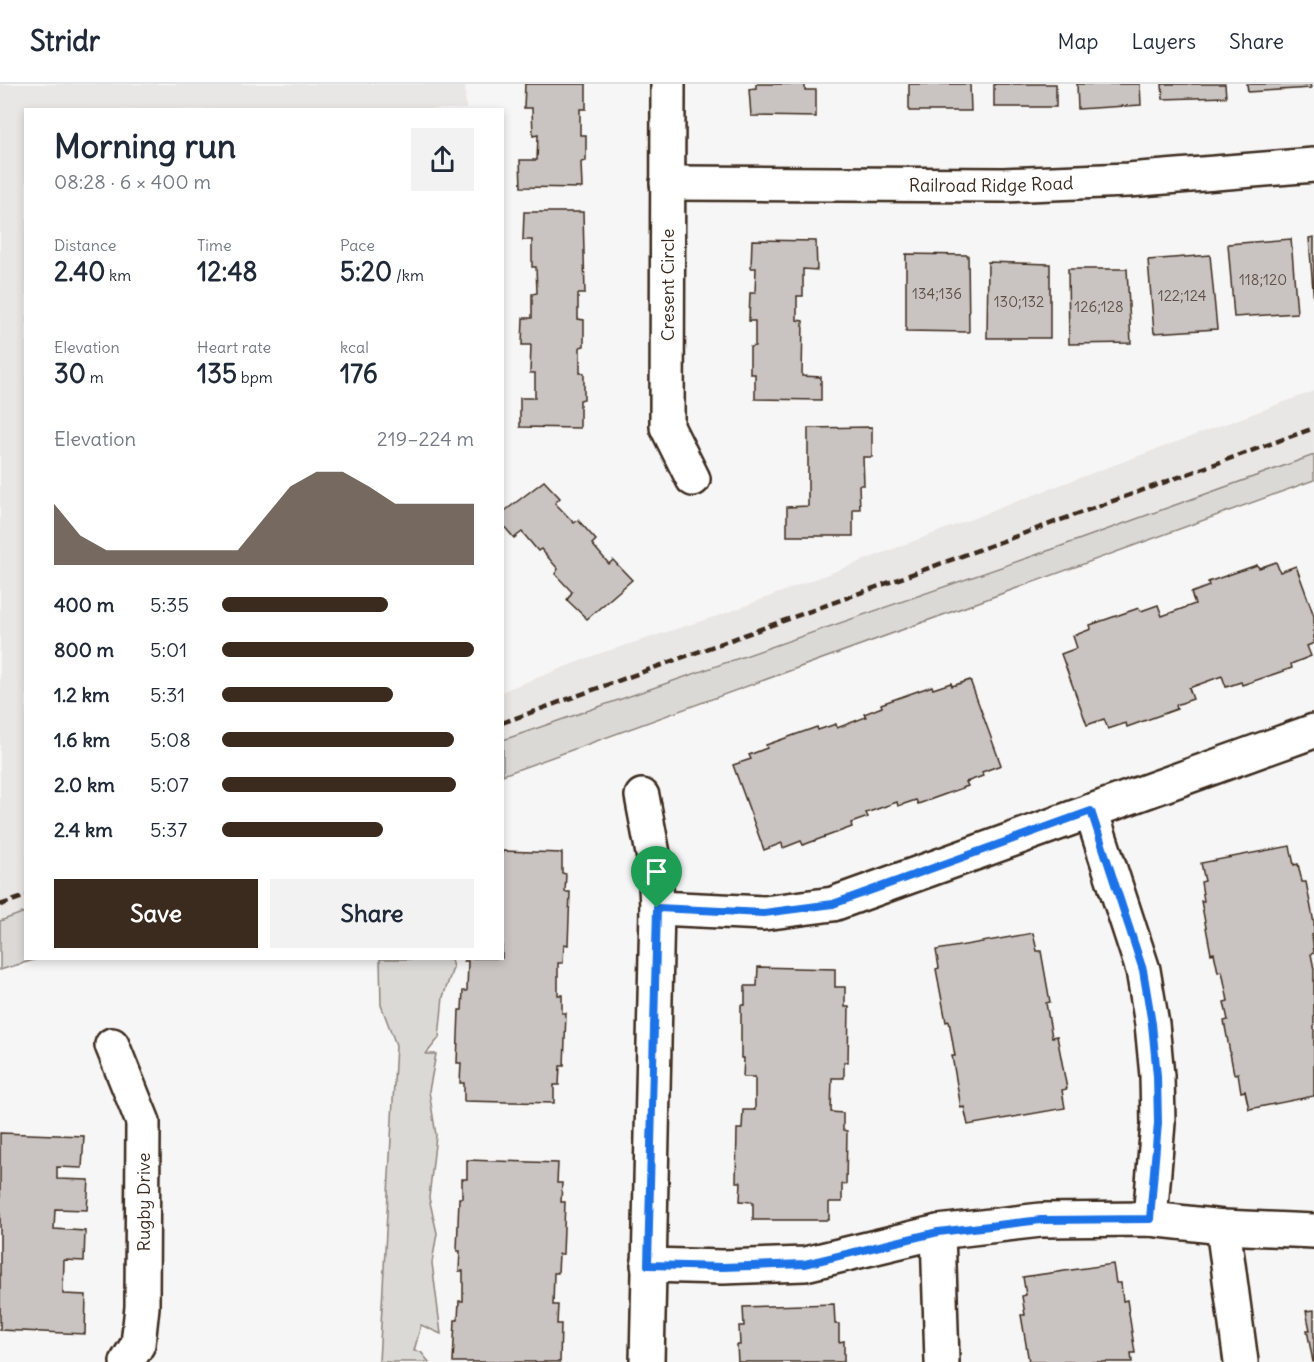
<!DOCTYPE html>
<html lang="en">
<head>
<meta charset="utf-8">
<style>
	:root { --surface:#fff; --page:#f2f2f3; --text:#1f2937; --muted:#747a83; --line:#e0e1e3; --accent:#3b2a1e }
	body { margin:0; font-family:Delius,sans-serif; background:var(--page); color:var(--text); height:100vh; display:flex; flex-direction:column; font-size:22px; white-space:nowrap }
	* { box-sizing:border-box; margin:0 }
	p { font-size:20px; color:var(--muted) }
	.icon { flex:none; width:33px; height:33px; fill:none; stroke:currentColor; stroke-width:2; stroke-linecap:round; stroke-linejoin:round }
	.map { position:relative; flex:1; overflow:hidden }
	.side { position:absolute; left:24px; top:24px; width:480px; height:852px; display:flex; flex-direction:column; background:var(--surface); border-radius:0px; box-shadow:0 3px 9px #0003 }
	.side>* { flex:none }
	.pin { position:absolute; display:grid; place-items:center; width:51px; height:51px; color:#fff; margin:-62px -26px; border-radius:50% 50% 50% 0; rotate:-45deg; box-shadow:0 0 6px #0007 }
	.pin .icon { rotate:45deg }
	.round { display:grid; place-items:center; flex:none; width:63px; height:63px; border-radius:0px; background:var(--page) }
	.head { display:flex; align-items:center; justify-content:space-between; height:102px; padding:0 30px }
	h1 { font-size:33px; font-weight:700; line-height:45px }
	.metrics { display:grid; grid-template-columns:repeat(3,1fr); gap:9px; height:102px; padding:6px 30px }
	.metrics div { display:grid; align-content:center }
	.metrics b { font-size:26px; font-weight:700 }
	.metrics small { font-size:16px; font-weight:400 }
	.metrics p { font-size:16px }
	.chart { height:168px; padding:12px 30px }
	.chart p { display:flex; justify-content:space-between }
	.chart svg { width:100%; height:108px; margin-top:6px; fill:var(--accent); opacity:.7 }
	.primary-button { display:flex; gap:12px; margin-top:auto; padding:12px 30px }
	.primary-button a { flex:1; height:69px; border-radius:0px; background:var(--accent); color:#fff; font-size:24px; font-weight:700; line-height:69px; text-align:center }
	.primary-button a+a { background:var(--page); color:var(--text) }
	ul { padding:0 30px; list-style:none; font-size:20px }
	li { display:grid; grid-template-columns:96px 72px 1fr; align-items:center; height:45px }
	li i { height:15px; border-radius:8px; background:var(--accent) }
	header { display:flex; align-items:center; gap:36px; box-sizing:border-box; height:84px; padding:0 30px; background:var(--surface); border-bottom:2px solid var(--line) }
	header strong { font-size:28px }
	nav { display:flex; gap:33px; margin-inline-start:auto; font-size:21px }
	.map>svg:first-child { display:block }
	.built { fill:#e9e7e6 }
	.green { fill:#dbd9d6; stroke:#8b827a; stroke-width:1.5 }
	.building { fill:#c9c3c1; stroke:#3b2a1e; stroke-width:1.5 }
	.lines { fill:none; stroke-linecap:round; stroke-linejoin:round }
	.minor-casing { stroke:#3b2a1e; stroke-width:38 }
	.minor { stroke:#fff; stroke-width:33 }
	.rail { stroke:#3b2a1e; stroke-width:4.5; stroke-dasharray:9 4.5; stroke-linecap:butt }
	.route-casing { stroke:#fff; stroke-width:12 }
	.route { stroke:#1a73e8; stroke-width:8 }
	.labels { text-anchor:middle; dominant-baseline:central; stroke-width:5; stroke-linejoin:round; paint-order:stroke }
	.number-label { font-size:15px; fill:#5e5047 }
	.street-label { font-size:18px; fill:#3b2a1e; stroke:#fff }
</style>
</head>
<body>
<header>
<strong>Stridr</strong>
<nav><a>Map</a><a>Layers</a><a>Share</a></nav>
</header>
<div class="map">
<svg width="1314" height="1278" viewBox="0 0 1314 1278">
	<rect width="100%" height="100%" fill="#f7f6f6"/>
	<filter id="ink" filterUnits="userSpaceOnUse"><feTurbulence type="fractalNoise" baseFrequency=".0167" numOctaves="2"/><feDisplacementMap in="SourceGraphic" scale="12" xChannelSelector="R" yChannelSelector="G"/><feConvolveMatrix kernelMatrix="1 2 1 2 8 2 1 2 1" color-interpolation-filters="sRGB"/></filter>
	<g filter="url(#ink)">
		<g class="built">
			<path d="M 0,0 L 465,0 L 466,25 L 26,26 L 26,828 L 0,837 Z"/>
			<path d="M 1314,307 L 1314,371 L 1053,465 L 503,656 L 503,607 L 598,570 L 729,528 L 1057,402 Z"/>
		</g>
		<g class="green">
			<path d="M 1314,371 L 1314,396 L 503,691 L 503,656 L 1053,465 Z"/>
			<path d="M 25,828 L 26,874 L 37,875 L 0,886 L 0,837 Z"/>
			<path d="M 380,875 L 451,875 L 453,884 L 443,913 L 439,954 L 426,970 L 436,970 L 429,1007 L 436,1051 L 429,1114 L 437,1149 L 432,1179 L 441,1250 L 421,1241 L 414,1267 L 421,1268 L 429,1278 L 379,1278 L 396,961 L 381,921 Z"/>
		</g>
		<g class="building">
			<path d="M 525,0 L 586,0 L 586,25 L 580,25 L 580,51 L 586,51 L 586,77 L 581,78 L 582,104 L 521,103 L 520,76 L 537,76 L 538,51 L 533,52 L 532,24 L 524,24 Z"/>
			<path d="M 756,0 L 805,0 L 805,6 L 816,6 L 816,33 L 751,32 L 749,5 L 756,4 Z"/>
			<path d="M 909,0 L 970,0 L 971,27 L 909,27 Z"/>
			<rect x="994" y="0" width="62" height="23"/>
			<path d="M 1077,0 L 1140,0 L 1141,21 L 1078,25 Z"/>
			<path d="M 1162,0 L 1225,0 L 1226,13 L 1163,15 Z"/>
			<path d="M 1247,0 L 1310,0 L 1311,4 L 1248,8 Z"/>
			<path d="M 524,128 L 583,128 L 585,210 L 578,210 L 578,235 L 584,236 L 584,262 L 580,263 L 580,289 L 584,289 L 584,315 L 580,316 L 580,344 L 520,343 L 520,314 L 535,314 L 535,289 L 530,289 L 531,261 L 522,261 L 523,234 L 532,234 L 532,210 L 537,209 L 536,183 L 532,183 L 532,156 L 523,156 Z"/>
			<path d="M 1314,153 L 1314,219 L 1309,154 Z"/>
			<path d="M 1291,155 L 1297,229 L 1234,233 L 1228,160 Z"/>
			<path d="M 752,156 L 816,157 L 817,186 L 803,185 L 803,212 L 797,212 L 797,236 L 803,237 L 802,292 L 821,293 L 821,316 L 755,315 L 755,290 L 750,290 L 750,263 L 755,262 L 755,237 L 749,237 L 750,209 L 755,209 L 756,184 L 751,184 Z"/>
			<path d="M 906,170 L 968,171 L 969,248 L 906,247 Z"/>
			<path d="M 1210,171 L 1217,245 L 1154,249 L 1148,176 Z"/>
			<path d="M 988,178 L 1050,180 L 1050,254 L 987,254 Z"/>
			<path d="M 1068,185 L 1127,185 L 1131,259 L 1069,260 Z"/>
			<path d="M 872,343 L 872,373 L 863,373 L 864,401 L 859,401 L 860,425 L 853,425 L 853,452 L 787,452 L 787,423 L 808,422 L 808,344 Z"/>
			<path d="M 544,397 L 560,414 L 555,419 L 574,439 L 578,436 L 596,456 L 592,460 L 609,480 L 613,476 L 632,496 L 587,535 L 567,516 L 572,508 L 555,490 L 558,485 L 541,465 L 538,467 L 522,448 L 514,454 L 502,440 L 502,429 Z"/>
			<path d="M 1276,478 L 1280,488 L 1296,482 L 1314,532 L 1314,559 L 1307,562 L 1311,572 L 1291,580 L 1292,584 L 1242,601 L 1241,598 L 1226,603 L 1222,592 L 1189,604 L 1193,615 L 1176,621 L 1177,625 L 1127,643 L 1126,639 L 1108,645 L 1104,635 L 1087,641 L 1061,570 L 1077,564 L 1073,552 L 1091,545 L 1090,541 L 1139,524 L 1141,527 L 1158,521 L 1162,532 L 1195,520 L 1191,509 L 1209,502 L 1208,498 L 1257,481 L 1259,484 Z"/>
			<path d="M 970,596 L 1001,681 L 982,688 L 983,692 L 966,698 L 968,702 L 918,720 L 916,716 L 898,722 L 897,718 L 866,729 L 868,733 L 851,739 L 852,743 L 803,761 L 801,757 L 783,764 L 782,759 L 764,766 L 733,681 L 751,675 L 749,671 L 767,664 L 766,661 L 817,643 L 818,646 L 836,640 L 837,644 L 866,633 L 864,630 L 882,623 L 881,620 L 932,602 L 933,605 L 951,599 L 952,602 Z"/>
			<path d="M 1290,762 L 1294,781 L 1298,780 L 1302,798 L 1306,798 L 1314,839 L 1314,850 L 1312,851 L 1314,869 L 1311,870 L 1314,885 L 1314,1012 L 1249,1025 L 1245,1007 L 1241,1008 L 1238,989 L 1234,990 L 1224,937 L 1228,936 L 1224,918 L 1228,917 L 1222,887 L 1218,888 L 1214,869 L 1211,870 L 1201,817 L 1204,817 L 1201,798 L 1205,797 L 1201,779 Z"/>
			<path d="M 502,767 L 562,769 L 562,789 L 566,790 L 565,808 L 570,808 L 568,861 L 564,860 L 563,879 L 558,879 L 558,911 L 562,911 L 562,929 L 566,929 L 564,982 L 560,982 L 559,1001 L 554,1001 L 554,1019 L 464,1017 L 464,999 L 460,999 L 461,979 L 457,979 L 459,926 L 462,926 L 463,907 L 467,907 L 468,877 L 464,877 L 464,874 L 502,874 Z"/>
			<path d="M 1033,849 L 1037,867 L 1041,867 L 1050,918 L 1046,919 L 1052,953 L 1057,952 L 1067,1005 L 1062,1006 L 1065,1024 L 968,1041 L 964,1023 L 961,1024 L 952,972 L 955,972 L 949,937 L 946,938 L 936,885 L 939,884 L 936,866 Z"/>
			<path d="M 758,883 L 835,885 L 835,903 L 845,903 L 845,923 L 849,923 L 848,978 L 844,978 L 844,994 L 832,994 L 831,1028 L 843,1029 L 843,1046 L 847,1047 L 846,1100 L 842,1100 L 842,1118 L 829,1118 L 829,1136 L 753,1136 L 753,1118 L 740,1117 L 741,1098 L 736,1098 L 737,1045 L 742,1045 L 743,1026 L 755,1026 L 755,993 L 743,993 L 744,974 L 741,974 L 741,921 L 745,921 L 745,902 L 757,902 Z"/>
			<path d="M 0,1049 L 84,1052 L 82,1084 L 57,1083 L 57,1095 L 89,1096 L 87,1126 L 55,1125 L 54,1145 L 85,1147 L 84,1177 L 64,1176 L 63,1210 L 86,1211 L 85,1250 L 0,1246 Z"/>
			<path d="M 467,1076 L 558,1079 L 557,1099 L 562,1099 L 561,1118 L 565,1118 L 563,1170 L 559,1170 L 558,1189 L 554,1189 L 553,1221 L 558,1221 L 557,1240 L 561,1240 L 560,1278 L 453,1278 L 455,1236 L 458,1236 L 459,1217 L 463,1217 L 463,1187 L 459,1187 L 460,1167 L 457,1167 L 459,1114 L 462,1114 L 462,1095 L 467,1095 Z"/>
			<path d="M 1113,1180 L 1116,1199 L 1121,1199 L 1123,1217 L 1127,1216 L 1135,1269 L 1131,1269 L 1132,1278 L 1029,1278 L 1021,1231 L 1025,1231 L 1022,1212 L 1026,1211 L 1023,1193 Z"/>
			<path d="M 834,1220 L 835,1240 L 839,1240 L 839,1258 L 844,1257 L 844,1278 L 738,1278 L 737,1261 L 740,1261 L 739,1242 L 744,1242 L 743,1223 Z"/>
			<path d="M 1314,1226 L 1314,1278 L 1313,1278 L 1307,1246 L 1310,1246 L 1306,1227 Z"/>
		</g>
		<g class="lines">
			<defs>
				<g id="minor">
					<path d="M 668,0 L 667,343 L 693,395"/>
					<path id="s1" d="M 667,99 L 1003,101 L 1128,96 L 1314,81"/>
					<path d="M 642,712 L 655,780 L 657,824 L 647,1278"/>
					<path d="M 1091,727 L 1143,886 L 1152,940 L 1157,992 L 1158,1039 L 1150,1135"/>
					<path d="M 657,824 L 764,829 L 833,820 L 1314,647"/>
					<path d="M 112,961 L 143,1038 L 142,1223 L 138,1260 L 127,1278"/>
					<path d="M 1223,1143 L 1241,1278"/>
					<path d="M 938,1148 L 942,1278"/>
					<path d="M 648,1181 L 723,1183 L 805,1180 L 938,1148 L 1041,1136 L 1150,1135 L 1223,1143 L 1314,1147"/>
				</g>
			</defs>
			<use href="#minor" class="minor-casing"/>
			<use href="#minor" class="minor"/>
			<g class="rail">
				<path d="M 502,639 L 1314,344"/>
				<path d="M 0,821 L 26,812"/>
			</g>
		</g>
	</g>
	<g class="lines" filter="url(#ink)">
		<defs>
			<path id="route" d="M 1091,727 L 1143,886 L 1152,940 L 1157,992 L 1158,1039 L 1150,1135 L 1041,1136 L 938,1148 L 805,1180 L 723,1183 L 648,1181 L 657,824 L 764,829 L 833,820 Z"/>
		</defs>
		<use href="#route" class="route-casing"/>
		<use href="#route" class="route"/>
	</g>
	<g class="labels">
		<g class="number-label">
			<text x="1263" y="195">118;120</text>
			<text x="937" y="209">134;136</text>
			<text x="1182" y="211">122;124</text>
			<text x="1019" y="217">130;132</text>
			<text x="1099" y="222">126;128</text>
		</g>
		<g class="street-label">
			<text stroke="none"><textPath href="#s1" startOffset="324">Railroad Ridge Road</textPath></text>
			<text transform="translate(667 201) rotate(-90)">Cresent Circle</text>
			<text transform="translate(143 1118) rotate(-90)">Rugby Drive</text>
		</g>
	</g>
</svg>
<div class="pin" style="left:657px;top:824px;background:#1e9e55"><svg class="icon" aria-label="arrive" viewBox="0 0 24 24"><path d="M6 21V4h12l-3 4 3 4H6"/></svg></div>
<section class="side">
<div class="head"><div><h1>Morning run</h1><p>08:28 · 6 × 400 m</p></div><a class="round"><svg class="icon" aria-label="share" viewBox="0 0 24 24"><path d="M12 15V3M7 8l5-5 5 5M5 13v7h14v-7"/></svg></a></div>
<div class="metrics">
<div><p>Distance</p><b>2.40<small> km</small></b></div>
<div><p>Time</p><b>12:48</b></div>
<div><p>Pace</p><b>5:20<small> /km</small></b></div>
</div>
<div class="metrics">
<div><p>Elevation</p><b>30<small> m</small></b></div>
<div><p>Heart rate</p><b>135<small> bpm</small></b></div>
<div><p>kcal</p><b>176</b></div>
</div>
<div class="chart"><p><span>Elevation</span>219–224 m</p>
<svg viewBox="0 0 160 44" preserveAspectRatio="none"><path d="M0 44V19L10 32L20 38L30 38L40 38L50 38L60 38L70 38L80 25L90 12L100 6L110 6L120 12L130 19L140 19L150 19L160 19V44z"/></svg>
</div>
<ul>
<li><b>400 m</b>5:35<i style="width:66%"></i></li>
<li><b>800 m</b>5:01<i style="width:100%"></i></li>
<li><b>1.2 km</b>5:31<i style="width:68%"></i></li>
<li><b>1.6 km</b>5:08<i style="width:92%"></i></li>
<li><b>2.0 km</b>5:07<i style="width:93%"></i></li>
<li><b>2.4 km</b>5:37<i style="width:64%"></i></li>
</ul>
<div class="primary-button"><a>Save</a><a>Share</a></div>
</section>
</div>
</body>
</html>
